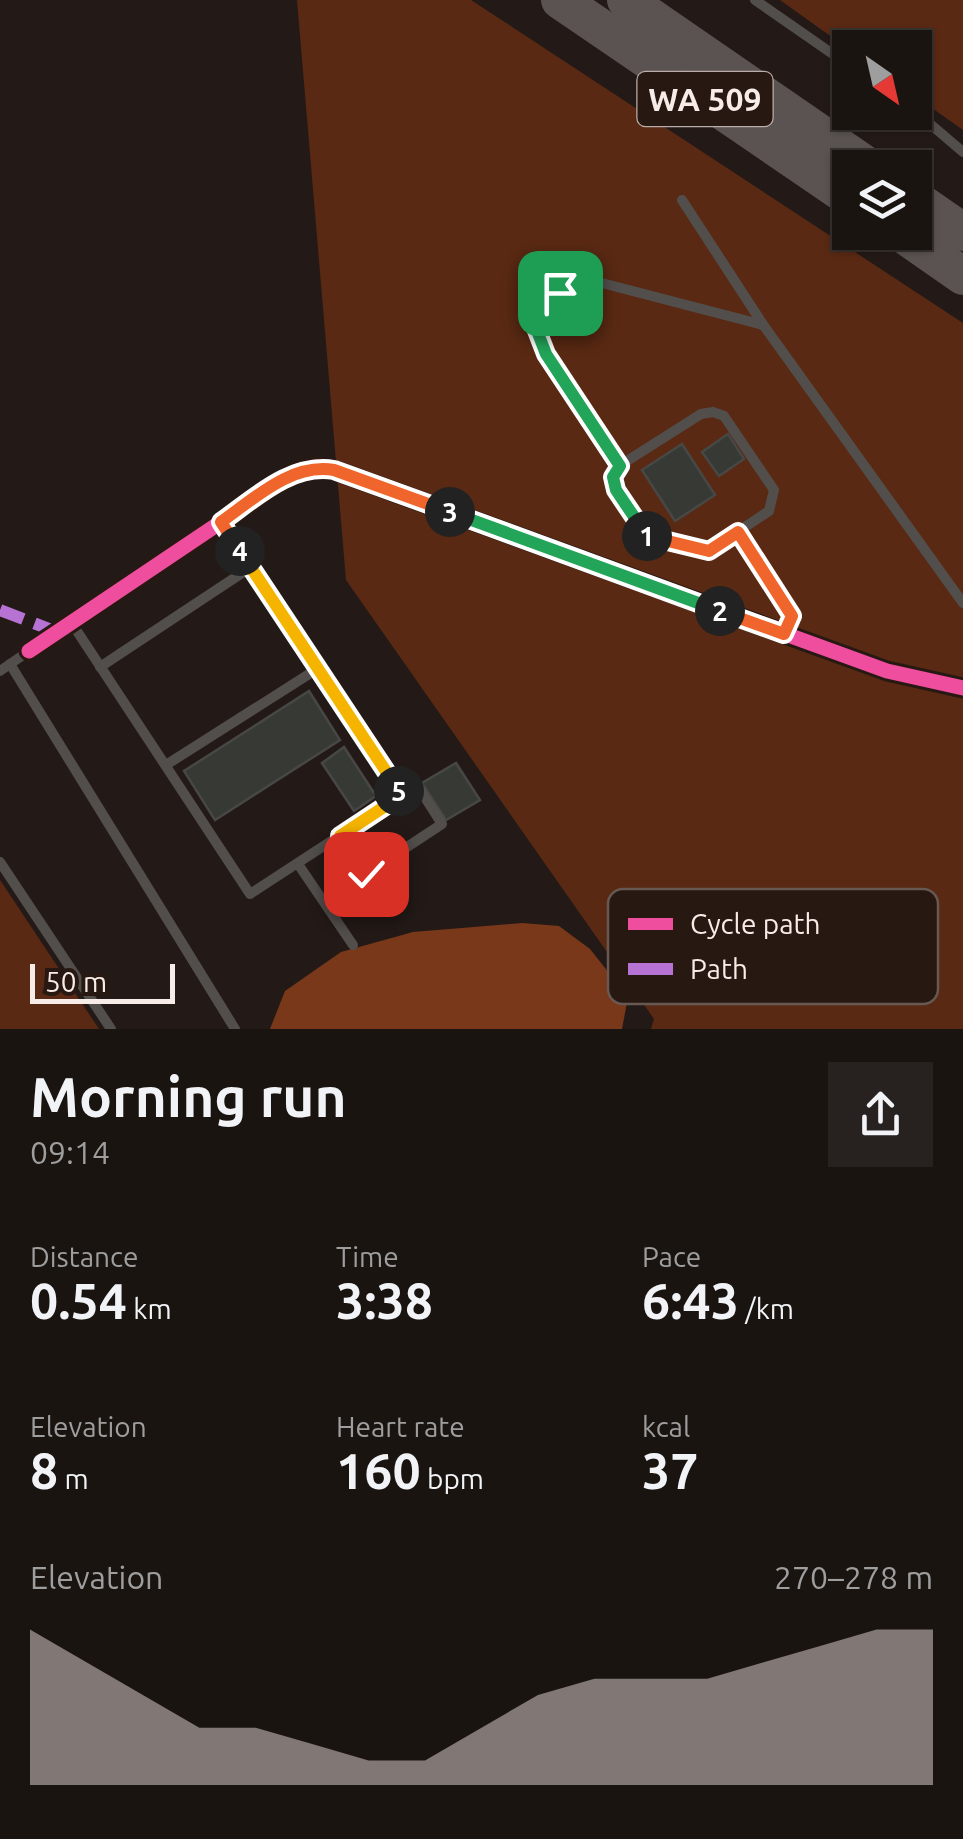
<!DOCTYPE html>
<html lang="en">
<head>
<meta charset="utf-8">
<style>
	:root { --surface:#1a1411; --page:#27211f; --text:#f1f3f6; --muted:#9f9e9f; --line:#383331; --accent:#ada29f }
	body { margin:0; font-family:Ubuntu,sans-serif; background:var(--page); color:var(--text); height:100vh; display:flex; flex-direction:column; font-size:38px; white-space:nowrap }
	* { box-sizing:border-box; margin:0 }
	p { font-size:32px; color:var(--muted) }
	.icon { flex:none; width:55px; height:55px; fill:none; stroke:currentColor; stroke-width:2; stroke-linecap:round; stroke-linejoin:round }
	.map { position:relative; height:1029px; overflow:hidden }
	.panel { display:flex; flex-direction:column; background:var(--surface); flex:1 }
	.panel>* { flex:none }
	.needle { width:65px; rotate:146deg }
	.tools { position:absolute; left:832px; top:30px; display:grid; gap:20px }
	.tools a { display:grid; place-items:center; width:100px; height:100px; border-radius:0px; background:var(--surface); box-shadow:0 2px 8px #0004,0 0 0 2px var(--line); font-size:50px }
	.scale { position:absolute; left:30px; bottom:25px; width:145px; box-sizing:border-box; padding-left:10px; border:5px solid #f8ece8; border-top:0; font-size:28px; line-height:35px; white-space:nowrap; color:#f8ece8; -webkit-text-stroke:8px #281812; paint-order:stroke }
	.pin { position:absolute; display:grid; place-items:center; width:85px; height:85px; color:#fff; margin:-42px; border-radius:20px; box-shadow:0 5px 15px #0006 }
	.km { position:absolute; width:50px; height:50px; margin:-25px; border-radius:50%; background:#222; color:#fff; font-size:28px; line-height:50px; text-align:center }
	.round { display:grid; place-items:center; flex:none; width:105px; height:105px; border-radius:0px; background:var(--page) }
	.summary { display:flex; align-items:center; justify-content:space-between; height:170px; padding:0 30px }
	h1 { font-size:55px; font-weight:600; line-height:75px }
	.figures { display:grid; grid-template-columns:repeat(3,1fr); gap:15px; height:170px; padding:10px 30px }
	.figures div { display:grid; align-content:center }
	.figures b { font-size:50px; font-weight:600 }
	.figures small { font-size:28px; font-weight:400 }
	.figures p { font-size:28px }
	.chart { height:280px; padding:20px 30px }
	.chart p { display:flex; justify-content:space-between }
	.chart svg { width:100%; height:180px; margin-top:10px; fill:var(--accent); opacity:.7 }
	.map>svg:first-child { display:block }
	.green { fill:#592913 }
	.water { fill:#7a381a }
	.building { fill:#373935; stroke:#474845; stroke-width:2.5 }
	.lines { fill:none; stroke-linecap:round; stroke-linejoin:round }
	.service { stroke:#524e4c; stroke-width:10 }
	.minor { stroke:#524e4c; stroke-width:20 }
	.motorway { stroke:#5a5351; stroke-width:38 }
	.quiet { stroke:#b673d3; stroke-width:12; stroke-dasharray:25 12; stroke-linecap:butt }
	.cycleway-casing { stroke:#281812; stroke-width:21 }
	.cycleway { stroke:#ef4d9e; stroke-width:15 }
	.split-1-casing { stroke:#fff; stroke-width:20 }
	.split-2-casing { stroke:#fff; stroke-width:20 }
	.split-3-casing { stroke:#fff; stroke-width:20 }
	.split-4-casing { stroke:#fff; stroke-width:20 }
	.split-5-casing { stroke:#fff; stroke-width:20 }
	.split-6-casing { stroke:#fff; stroke-width:20 }
	.split-1 { stroke:#22a559; stroke-width:12 }
	.split-2 { stroke:#f0652b; stroke-width:12 }
	.split-3 { stroke:#22a559; stroke-width:12 }
	.split-4 { stroke:#f0652b; stroke-width:12 }
	.split-5 { stroke:#f5b400; stroke-width:12 }
	.split-6 { stroke:#f5b400; stroke-width:12 }
	.labels { text-anchor:middle; dominant-baseline:central; stroke-width:9; stroke-linejoin:round; paint-order:stroke }
	.shield { fill:#281812; stroke:#baaca8; stroke-width:2.5 }
	.shield-label { font-size:32px; font-weight:bold; fill:#f8ece8 }
	.key { fill:#281812; stroke:#665852; stroke-width:2.5 }
	.key-label { font-size:28px; fill:#f8ece8 }
</style>
</head>
<body>
<div class="map">
<svg width="963" height="1029" viewBox="0 0 963 1029">
	<rect width="100%" height="100%" fill="#231a17"/>
	<g class="green">
		<path d="M 297,0 L 471,0 L 963,323 L 963,1029 L 651,1029 L 654,1019 L 346,580 Z"/>
		<path d="M 780,0 L 963,0 L 963,130 L 915,96 L 915,48 L 850,50 Z"/>
		<path d="M 0,880 L 99,1029 L 0,1029 Z"/>
	</g>
	<path class="water" d="M 522,923 L 559,926 L 590,949 L 628,997 L 622,1029 L 270,1029 L 285,991 L 341,952 L 413,932 Z"/>
	<g class="building">
		<path d="M 728,434 L 744,459 L 719,476 L 702,452 Z"/>
		<path d="M 682,444 L 715,495 L 675,521 L 642,470 Z"/>
		<path d="M 309,691 L 340,740 L 215,820 L 184,771 Z"/>
		<path d="M 344,747 L 376,796 L 354,811 L 322,763 Z"/>
		<path d="M 456,763 L 480,800 L 446,820 L 422,783 Z"/>
	</g>
	<g class="lines">
		<g class="service">
			<path d="M 755,0 L 850,66"/>
			<path d="M 915,111 L 963,152"/>
			<path d="M 682,200 L 764,326 L 963,603"/>
			<path d="M 713,412 L 724,416 L 774,490 L 769,511 L 709,551 L 649,539 L 616,489 L 613,477 L 619,466 L 701,414 Z"/>
			<path d="M 619,466 L 545,354 L 536,328 C 547,300 567,283 598,282 L 763,325"/>
			<path d="M 737,532 L 792,615 L 785,633"/>
			<path d="M 71,622 L 250,894 L 402,795 L 221,522"/>
			<path d="M 10,664 L 235,1029"/>
			<path d="M 100,667 L 251,567"/>
			<path d="M 0,671 L 29,651"/>
			<path d="M 166,765 L 317,669"/>
			<path d="M 340,836 L 366,874 L 442,824 L 417,785 L 402,795"/>
			<path d="M 0,862 L 111,1029"/>
			<path d="M 298,864 L 353,945"/>
		</g>
		<path class="minor" d="M 29,651 L 297,471 L 316,467 L 334,470 L 887,671 L 963,688"/>
		<g class="motorway">
			<path d="M 560,0 L 850,198"/>
			<path d="M 626,0 L 870,168"/>
			<path d="M 915,199 L 963,232"/>
			<path d="M 900,232 L 963,276"/>
		</g>
		<path class="quiet" d="M 0,610 L 57,632"/>
		<defs>
			<path id="cycleway" d="M 29,651 L 297,471 L 316,467 L 334,470 L 887,671 L 963,688"/>
		</defs>
		<use href="#cycleway" class="cycleway-casing"/>
		<use href="#cycleway" class="cycleway"/>
	</g>
	<g class="lines">
		<defs>
			<path id="split-1" d="M 560,293 L 543,310 L 536,328 L 546,354 L 620,466 L 613,477 L 616,490 L 647,536"/>
			<path id="split-2" d="M 647,536 L 709,551 L 738,532 L 792,616 L 784,634 L 720,611"/>
			<path id="split-3" d="M 450,512 L 720,611"/>
			<path id="split-4" d="M 240,551 L 221,522 C 255,498 291,463 334,470 L 450,512"/>
			<path id="split-5" d="M 240,551 L 399,791"/>
			<path id="split-6" d="M 366,874 L 340,836 L 402,795 L 399,791"/>
		</defs>
		<use href="#split-1" class="split-1-casing"/>
		<use href="#split-2" class="split-2-casing"/>
		<use href="#split-3" class="split-3-casing"/>
		<use href="#split-4" class="split-4-casing"/>
		<use href="#split-5" class="split-5-casing"/>
		<use href="#split-6" class="split-6-casing"/>
		<use href="#split-1" class="split-1"/>
		<use href="#split-2" class="split-2"/>
		<use href="#split-3" class="split-3"/>
		<use href="#split-4" class="split-4"/>
		<use href="#split-5" class="split-5"/>
		<use href="#split-6" class="split-6"/>
	</g>
	<g class="labels">
		<rect class="shield" x="637.5" y="72" width="135" height="54" rx="8"/>
		<g class="shield-label">
			<text x="705" y="99">WA 509</text>
		</g>
	</g>
	<rect x="608" y="889" width="330" height="115" rx="15" class="key"/>
	<rect x="628" y="918" width="45" height="12" fill="#ef4d9e"/>
	<rect x="628" y="963" width="45" height="12" fill="#b673d3"/>
	<g class="key-label">
		<text x="690" y="934">Cycle path</text>
		<text x="690" y="979">Path</text>
	</g>
</svg>
<div class="tools">
<a><svg class="needle" viewBox="-14 -14 28 28"><path d="M0-13l5 13h-10z" fill="#e53935"/><path d="M0 13l5-13h-10z" fill="#9f9e9f"/></svg></a>
<a><svg class="icon" aria-label="layers" viewBox="0 0 24 24"><path d="M12 4l9 5-9 5-9-5zM3 14l9 5 9-5"/></svg></a>
</div>
<div class="scale">50 m</div>
<div class="pin" style="left:560px;top:293px;background:#1e9e55"><svg class="icon" aria-label="arrive" viewBox="0 0 24 24"><path d="M6 21V4h12l-3 4 3 4H6"/></svg></div>
<div class="pin" style="left:366px;top:874px;background:#d93025"><svg class="icon" aria-label="check" viewBox="0 0 24 24"><path d="M5 12l5 5 9-10"/></svg></div>
<b class="km" style="left:647px;top:536px">1</b>
<b class="km" style="left:720px;top:611px">2</b>
<b class="km" style="left:450px;top:512px">3</b>
<b class="km" style="left:240px;top:551px">4</b>
<b class="km" style="left:399px;top:791px">5</b>
</div>
<section class="panel">
<div class="summary"><div><h1>Morning run</h1><p>09:14</p></div><a class="round"><svg class="icon" aria-label="share" viewBox="0 0 24 24"><path d="M12 15V3M7 8l5-5 5 5M5 13v7h14v-7"/></svg></a></div>
<div class="figures">
<div><p>Distance</p><b>0.54<small> km</small></b></div>
<div><p>Time</p><b>3:38</b></div>
<div><p>Pace</p><b>6:43<small> /km</small></b></div>
</div>
<div class="figures">
<div><p>Elevation</p><b>8<small> m</small></b></div>
<div><p>Heart rate</p><b>160<small> bpm</small></b></div>
<div><p>kcal</p><b>37</b></div>
</div>
<div class="chart"><p><span>Elevation</span>270–278 m</p>
<svg viewBox="0 0 160 44" preserveAspectRatio="none"><path d="M0 44V6L10 14L20 22L30 30L40 30L50 34L60 38L70 38L80 30L90 22L100 18L110 18L120 18L130 14L140 10L150 6L160 6V44z"/></svg>
</div>
</section>
</body>
</html>
